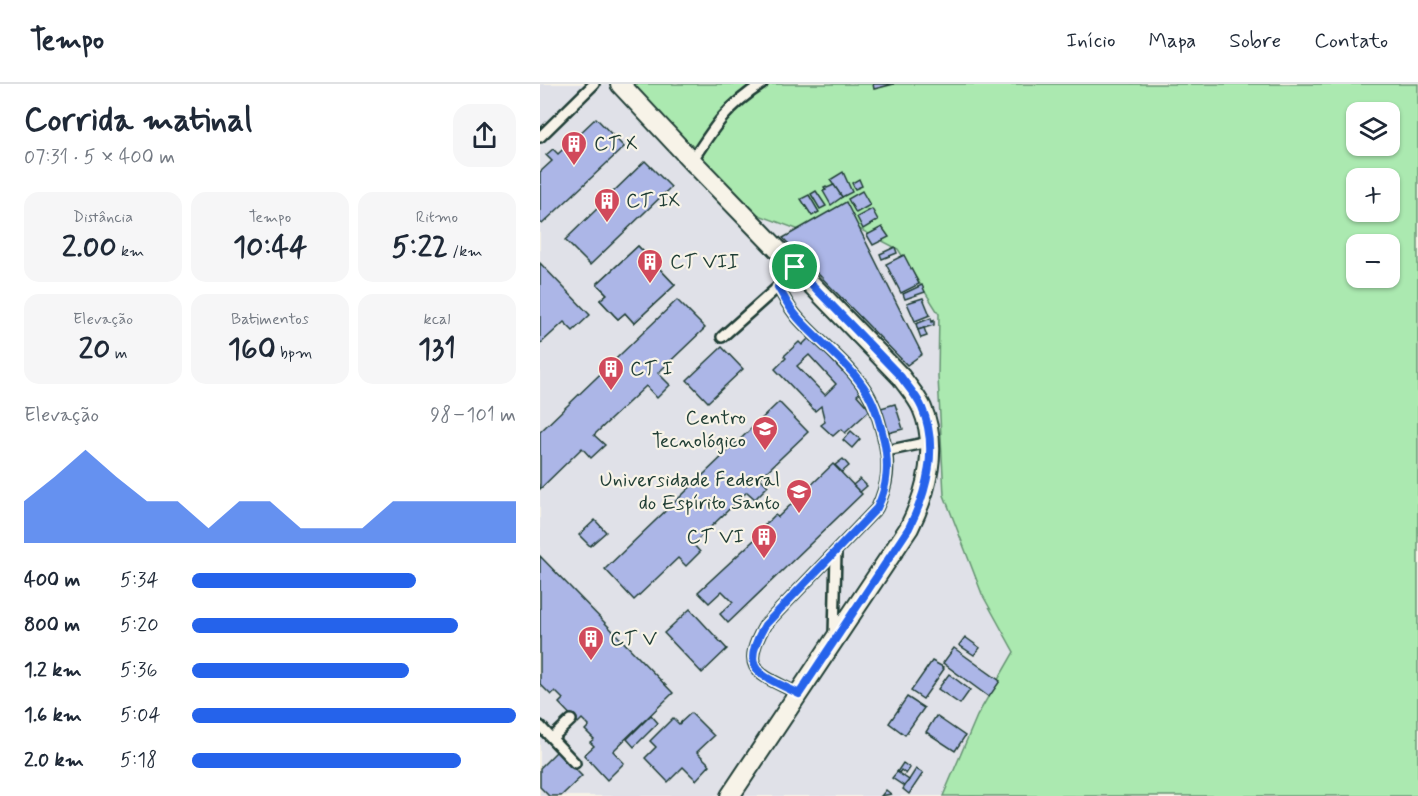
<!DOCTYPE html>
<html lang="pt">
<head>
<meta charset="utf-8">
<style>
	:root { --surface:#fff; --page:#f6f6f7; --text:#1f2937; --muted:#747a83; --line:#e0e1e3; --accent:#2563eb }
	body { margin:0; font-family:Mynerve,sans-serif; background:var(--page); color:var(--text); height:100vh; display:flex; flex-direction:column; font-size:22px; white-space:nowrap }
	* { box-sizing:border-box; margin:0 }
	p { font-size:20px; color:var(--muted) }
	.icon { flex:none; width:33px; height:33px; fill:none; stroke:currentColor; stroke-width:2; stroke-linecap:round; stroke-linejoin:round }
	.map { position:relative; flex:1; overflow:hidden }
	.drawer { display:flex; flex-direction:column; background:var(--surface); width:540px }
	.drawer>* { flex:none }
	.fabs { position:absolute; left:806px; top:18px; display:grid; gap:12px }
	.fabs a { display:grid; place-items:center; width:54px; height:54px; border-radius:12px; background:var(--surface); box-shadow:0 2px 4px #0004; font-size:30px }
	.pin { position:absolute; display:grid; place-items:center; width:51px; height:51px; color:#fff; margin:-26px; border:3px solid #fff; border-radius:50%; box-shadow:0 2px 6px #0007 }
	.round { display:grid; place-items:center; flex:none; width:63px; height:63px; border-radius:18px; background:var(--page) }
	.head { display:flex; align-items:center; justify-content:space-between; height:102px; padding:0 24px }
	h1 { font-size:33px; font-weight:700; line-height:45px }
	.stats { display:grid; grid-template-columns:repeat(3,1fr); gap:9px; height:102px; padding:6px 24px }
	.stats div { display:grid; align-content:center; border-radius:15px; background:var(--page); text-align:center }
	.stats b { font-size:30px; font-weight:700 }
	.stats small { font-size:16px; font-weight:400 }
	.stats p { font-size:16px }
	.chart { height:168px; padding:12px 24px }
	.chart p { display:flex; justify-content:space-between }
	.chart svg { width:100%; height:108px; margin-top:6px; fill:var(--accent); opacity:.7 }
	ul { padding:0 24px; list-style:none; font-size:20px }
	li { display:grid; grid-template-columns:96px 72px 1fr; align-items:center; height:45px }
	li i { height:15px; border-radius:8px; background:var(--accent) }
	header { display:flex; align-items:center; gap:36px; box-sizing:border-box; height:84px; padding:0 30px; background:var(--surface); border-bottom:2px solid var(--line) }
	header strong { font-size:28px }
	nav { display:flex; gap:33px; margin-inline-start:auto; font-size:21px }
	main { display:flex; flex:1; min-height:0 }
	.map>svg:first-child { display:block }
	.built { fill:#e0e1e8 }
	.green { fill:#abe9b0; stroke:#659372; stroke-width:1.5; fill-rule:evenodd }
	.building { fill:#acb6e7; stroke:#1f3d34; stroke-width:1.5; fill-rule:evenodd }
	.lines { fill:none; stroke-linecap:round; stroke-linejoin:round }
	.lane-casing { stroke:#1f3d34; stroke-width:14 }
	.street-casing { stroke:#1f3d34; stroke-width:22 }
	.lane { stroke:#f7f3e8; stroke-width:9 }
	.street { stroke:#f7f3e8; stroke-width:18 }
	.route-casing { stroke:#fff; stroke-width:12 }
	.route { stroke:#2563eb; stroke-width:8 }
	.labels { text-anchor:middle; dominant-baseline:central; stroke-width:4.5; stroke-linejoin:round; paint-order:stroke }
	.poi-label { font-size:20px; fill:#1f3d34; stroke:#f7f3e8; text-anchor:start }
</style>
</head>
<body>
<header>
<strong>Tempo</strong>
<nav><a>Início</a><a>Mapa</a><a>Sobre</a><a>Contato</a></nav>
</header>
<main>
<section class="drawer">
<div class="head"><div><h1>Corrida matinal</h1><p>07:31 · 5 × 400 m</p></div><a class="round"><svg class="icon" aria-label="share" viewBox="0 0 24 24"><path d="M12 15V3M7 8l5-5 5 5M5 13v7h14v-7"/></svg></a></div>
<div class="stats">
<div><p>Distância</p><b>2.00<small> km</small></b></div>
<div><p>Tempo</p><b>10:44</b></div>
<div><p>Ritmo</p><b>5:22<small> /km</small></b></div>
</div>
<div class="stats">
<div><p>Elevação</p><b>20<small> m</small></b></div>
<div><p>Batimentos</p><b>160<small> bpm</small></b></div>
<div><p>kcal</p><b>131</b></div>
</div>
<div class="chart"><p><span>Elevação</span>98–101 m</p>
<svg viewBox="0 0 160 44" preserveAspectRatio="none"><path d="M0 44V27L10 17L20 6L30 17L40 27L50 27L60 38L70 27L80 27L90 38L100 38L110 38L120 27L130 27L140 27L150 27L160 27V44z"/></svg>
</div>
<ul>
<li><b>400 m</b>5:34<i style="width:69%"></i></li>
<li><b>800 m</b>5:20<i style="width:82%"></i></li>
<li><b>1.2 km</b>5:36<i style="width:67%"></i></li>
<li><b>1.6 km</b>5:04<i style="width:100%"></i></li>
<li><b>2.0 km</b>5:18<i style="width:83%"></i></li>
</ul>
</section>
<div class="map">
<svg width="878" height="712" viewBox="0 0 878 712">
	<rect width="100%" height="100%" fill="#f7f3e8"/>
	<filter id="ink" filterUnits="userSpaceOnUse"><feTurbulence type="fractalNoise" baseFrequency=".0167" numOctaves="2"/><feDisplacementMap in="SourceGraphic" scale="12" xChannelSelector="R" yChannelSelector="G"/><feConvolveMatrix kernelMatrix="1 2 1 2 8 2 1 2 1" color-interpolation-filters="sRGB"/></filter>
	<g filter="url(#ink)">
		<path class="built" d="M 0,0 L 423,0 L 467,124 L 479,712 L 0,712 Z"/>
		<path class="green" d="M 90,0 L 878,0 L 878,712 L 403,712 L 437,632 L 474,568 L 442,510 L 404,411 L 398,293 L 399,230 L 358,165 L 306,138 L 262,147 L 195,122 ZM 816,28 L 849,28 L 849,62 L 816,62 ZM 816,94 L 849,94 L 849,128 L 816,128 ZM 816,160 L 849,160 L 849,194 L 816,194 Z"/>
		<g class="building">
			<path d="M 333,0 L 354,0 L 334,5 Z"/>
			<path d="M 56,34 L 84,63 L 2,140 L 0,138 L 0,88 L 12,77 L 6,71 L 13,65 L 18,70 Z"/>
			<path d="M 105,77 L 131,103 L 50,181 L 25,156 L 60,122 L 62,124 L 71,115 L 68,113 Z"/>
			<path d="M 303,88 L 312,108 L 302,113 L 290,96 Z"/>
			<path d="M 319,95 L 322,102 L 315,105 L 312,99 Z"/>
			<path d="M 294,101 L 302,113 L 291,121 L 283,107 L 286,106 L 284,103 L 286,102 L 287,104 Z"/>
			<path d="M 276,107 L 286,122 L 280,125 L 271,110 Z"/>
			<path d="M 322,107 L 330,121 L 316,129 L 308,115 Z"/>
			<path d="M 269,111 L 279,128 L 272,132 L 261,115 Z"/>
			<path d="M 306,118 L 382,270 L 367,281 L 243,154 Z"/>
			<path d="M 332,125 L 338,136 L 323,145 L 317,133 Z"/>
			<path d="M 342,143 L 349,153 L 333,161 L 327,151 Z"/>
			<path d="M 98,162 L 135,201 L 94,239 L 85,229 L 78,235 L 74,231 L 60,216 L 67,210 L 57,200 ZM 84,198 L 98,212 L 94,216 L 84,206 Z"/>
			<path d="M 98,162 L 135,201 L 94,239 L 85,229 L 78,235 L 74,231 L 60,216 L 67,210 L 57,200 Z"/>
			<path d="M 355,163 L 357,169 L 342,175 L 340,170 Z"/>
			<path d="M 364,171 L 379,200 L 361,209 L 346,180 Z"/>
			<path d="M 0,179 L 50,231 L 33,247 L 24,238 L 0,260 Z"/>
			<path d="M 382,201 L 385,208 L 365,215 L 363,210 Z"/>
			<path d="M 383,214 L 390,231 L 375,237 L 367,219 Z"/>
			<path d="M 137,216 L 165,244 L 118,289 L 130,301 L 117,314 L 106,302 L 54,351 L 65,361 L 51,374 L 42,364 L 0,405 L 0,348 Z"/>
			<path d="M 391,234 L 392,238 L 394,236 L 394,241 L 378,246 L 376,240 Z"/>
			<path d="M 384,244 L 387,252 L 381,254 L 378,246 Z"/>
			<path d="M 270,253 L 302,287 L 305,285 L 323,306 L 317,311 L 330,326 L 305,349 L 301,345 L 293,352 L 281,341 L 285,338 L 281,322 L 275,327 L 235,285 L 246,274 L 244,272 L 259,258 L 262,261 ZM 269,271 L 296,300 L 285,311 L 257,282 Z"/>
			<path d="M 182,263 L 203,285 L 168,318 L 147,296 Z"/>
			<path d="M 239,318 L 268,348 L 220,394 L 228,402 L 215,415 L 207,408 L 153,460 L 160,468 L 146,482 L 138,474 L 94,516 L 65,485 Z"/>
			<path d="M 355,320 L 363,345 L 348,349 L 341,324 Z"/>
			<path d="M 311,347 L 320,355 L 312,364 L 303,356 Z"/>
			<path d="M 303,375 L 309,382 L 302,388 L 295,381 Z"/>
			<path d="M 293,380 L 322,410 L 188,539 L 180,530 L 193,518 L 182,507 L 169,519 L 158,508 L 227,444 L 224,442 L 235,431 L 238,433 Z"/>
			<path d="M 320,395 L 327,402 L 320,408 L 313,401 Z"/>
			<path d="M 55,436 L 66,448 L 50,462 L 39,451 Z"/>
			<path d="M 0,472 L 133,609 L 73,667 L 84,679 L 67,696 L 44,671 L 54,662 L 50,658 L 54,655 L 45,646 L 49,642 L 42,635 L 38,639 L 19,619 L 23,615 L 15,607 L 11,611 L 0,600 Z"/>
			<path d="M 150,525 L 187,565 L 162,589 L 124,549 Z"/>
			<path d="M 425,553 L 440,564 L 434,571 L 419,561 Z"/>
			<path d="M 414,564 L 460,597 L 449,613 L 403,579 Z"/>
			<path d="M 392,577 L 403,583 L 402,584 L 404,585 L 383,615 L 371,607 Z"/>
			<path d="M 409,590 L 430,606 L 420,620 L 398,605 Z"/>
			<path d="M 367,613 L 384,624 L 365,651 L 349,639 Z"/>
			<path d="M 151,629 L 174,652 L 157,668 L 170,681 L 156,696 L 143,683 L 128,698 L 105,674 L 116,663 L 110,657 L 133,634 L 139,640 Z"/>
			<path d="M 111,631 L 118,639 L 94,663 L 87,655 Z"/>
			<path d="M 396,632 L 425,652 L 415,667 L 386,648 Z"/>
			<path d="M 17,667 L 42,692 L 21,712 L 9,712 L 0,703 L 0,684 Z"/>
			<path d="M 363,679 L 370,684 L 366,690 L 361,686 L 359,689 L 357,688 Z"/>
			<path d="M 376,685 L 383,689 L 369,710 L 363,705 Z"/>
			<path d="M 357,688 L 369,696 L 364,702 L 352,694 Z"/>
			<path d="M 346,706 L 351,710 L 341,712 Z"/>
		</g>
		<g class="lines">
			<defs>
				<g id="lane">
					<path d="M 0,53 L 54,0"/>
					<path d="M 152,77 C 174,43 187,22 222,0"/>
					<path d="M 238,203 C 244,213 249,224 258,234 C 280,259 309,279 327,308 C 336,323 340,340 344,356 C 350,382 348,401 337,424 L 225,541 C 198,588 220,590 259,610"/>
					<path d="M 182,253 L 238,203 L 255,183"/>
					<path d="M 346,367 L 389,358"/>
					<path d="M 294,552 L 296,468"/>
					<path d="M 0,642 L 35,679"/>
					<path d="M 12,654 L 31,636"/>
				</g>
				<path id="street" d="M 80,0 L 152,77 L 361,293 C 368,303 377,313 382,324 C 399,363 387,408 369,444 L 190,712"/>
			</defs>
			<use href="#lane" class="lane-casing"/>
			<use href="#street" class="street-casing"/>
			<use href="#lane" class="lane"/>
			<use href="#street" class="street"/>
		</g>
	</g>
	<g class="lines" filter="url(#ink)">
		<defs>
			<path id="route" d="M 255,183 L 361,293 C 368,303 377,312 382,324 C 399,363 387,408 369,444 L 259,610 C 220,590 198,588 225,541 L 337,424 C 348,402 349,381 344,356 C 340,340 336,323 327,308 C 309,279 280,259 258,234 C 249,224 244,213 238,203 Z"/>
		</defs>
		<use href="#route" class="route-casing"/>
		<use href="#route" class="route"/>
	</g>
	<defs>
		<symbol id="building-pin" viewBox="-11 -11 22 30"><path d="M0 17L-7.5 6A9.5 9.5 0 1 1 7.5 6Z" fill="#d1495b" stroke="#f7f3e8"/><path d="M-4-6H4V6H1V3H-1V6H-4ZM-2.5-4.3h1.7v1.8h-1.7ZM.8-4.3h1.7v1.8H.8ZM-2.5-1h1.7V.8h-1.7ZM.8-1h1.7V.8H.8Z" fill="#fff"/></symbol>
		<symbol id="university-pin" viewBox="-11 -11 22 30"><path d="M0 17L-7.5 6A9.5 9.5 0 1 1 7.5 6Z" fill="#d1495b" stroke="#f7f3e8"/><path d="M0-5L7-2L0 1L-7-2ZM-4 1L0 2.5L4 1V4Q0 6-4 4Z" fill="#fff"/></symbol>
	</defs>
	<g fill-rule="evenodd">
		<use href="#building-pin" x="19" y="45" width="30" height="40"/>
		<use href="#building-pin" x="52" y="102" width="30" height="40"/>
		<use href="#building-pin" x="95" y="163" width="30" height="40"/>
		<use href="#building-pin" x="56" y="270" width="30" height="40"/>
		<use href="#university-pin" x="210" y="330" width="30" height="40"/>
		<use href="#university-pin" x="244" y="393" width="30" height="40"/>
		<use href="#building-pin" x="209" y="438" width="30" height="40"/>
		<use href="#building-pin" x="36" y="540" width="30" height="40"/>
	</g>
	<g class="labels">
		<g class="poi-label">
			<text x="54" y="60">CT X</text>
			<text x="86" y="117">CT IX</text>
			<text x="130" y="178">CT VII</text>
			<text x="90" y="285">CT I</text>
			<text x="206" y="334" text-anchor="end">Centro<tspan x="206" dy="23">Tecnológico</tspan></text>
			<text x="240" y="396" text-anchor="end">Universidade Federal<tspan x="240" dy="23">do Espírito Santo</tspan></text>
			<text x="204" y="453" text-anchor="end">CT VI</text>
			<text x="70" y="555">CT V</text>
		</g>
	</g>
</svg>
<div class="fabs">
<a><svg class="icon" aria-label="layers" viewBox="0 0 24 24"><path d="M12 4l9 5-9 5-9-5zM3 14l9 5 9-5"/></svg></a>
<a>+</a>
<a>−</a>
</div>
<div class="pin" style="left:255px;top:183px;background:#1e9e55"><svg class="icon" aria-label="arrive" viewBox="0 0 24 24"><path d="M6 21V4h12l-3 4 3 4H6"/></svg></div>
</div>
</main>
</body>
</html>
